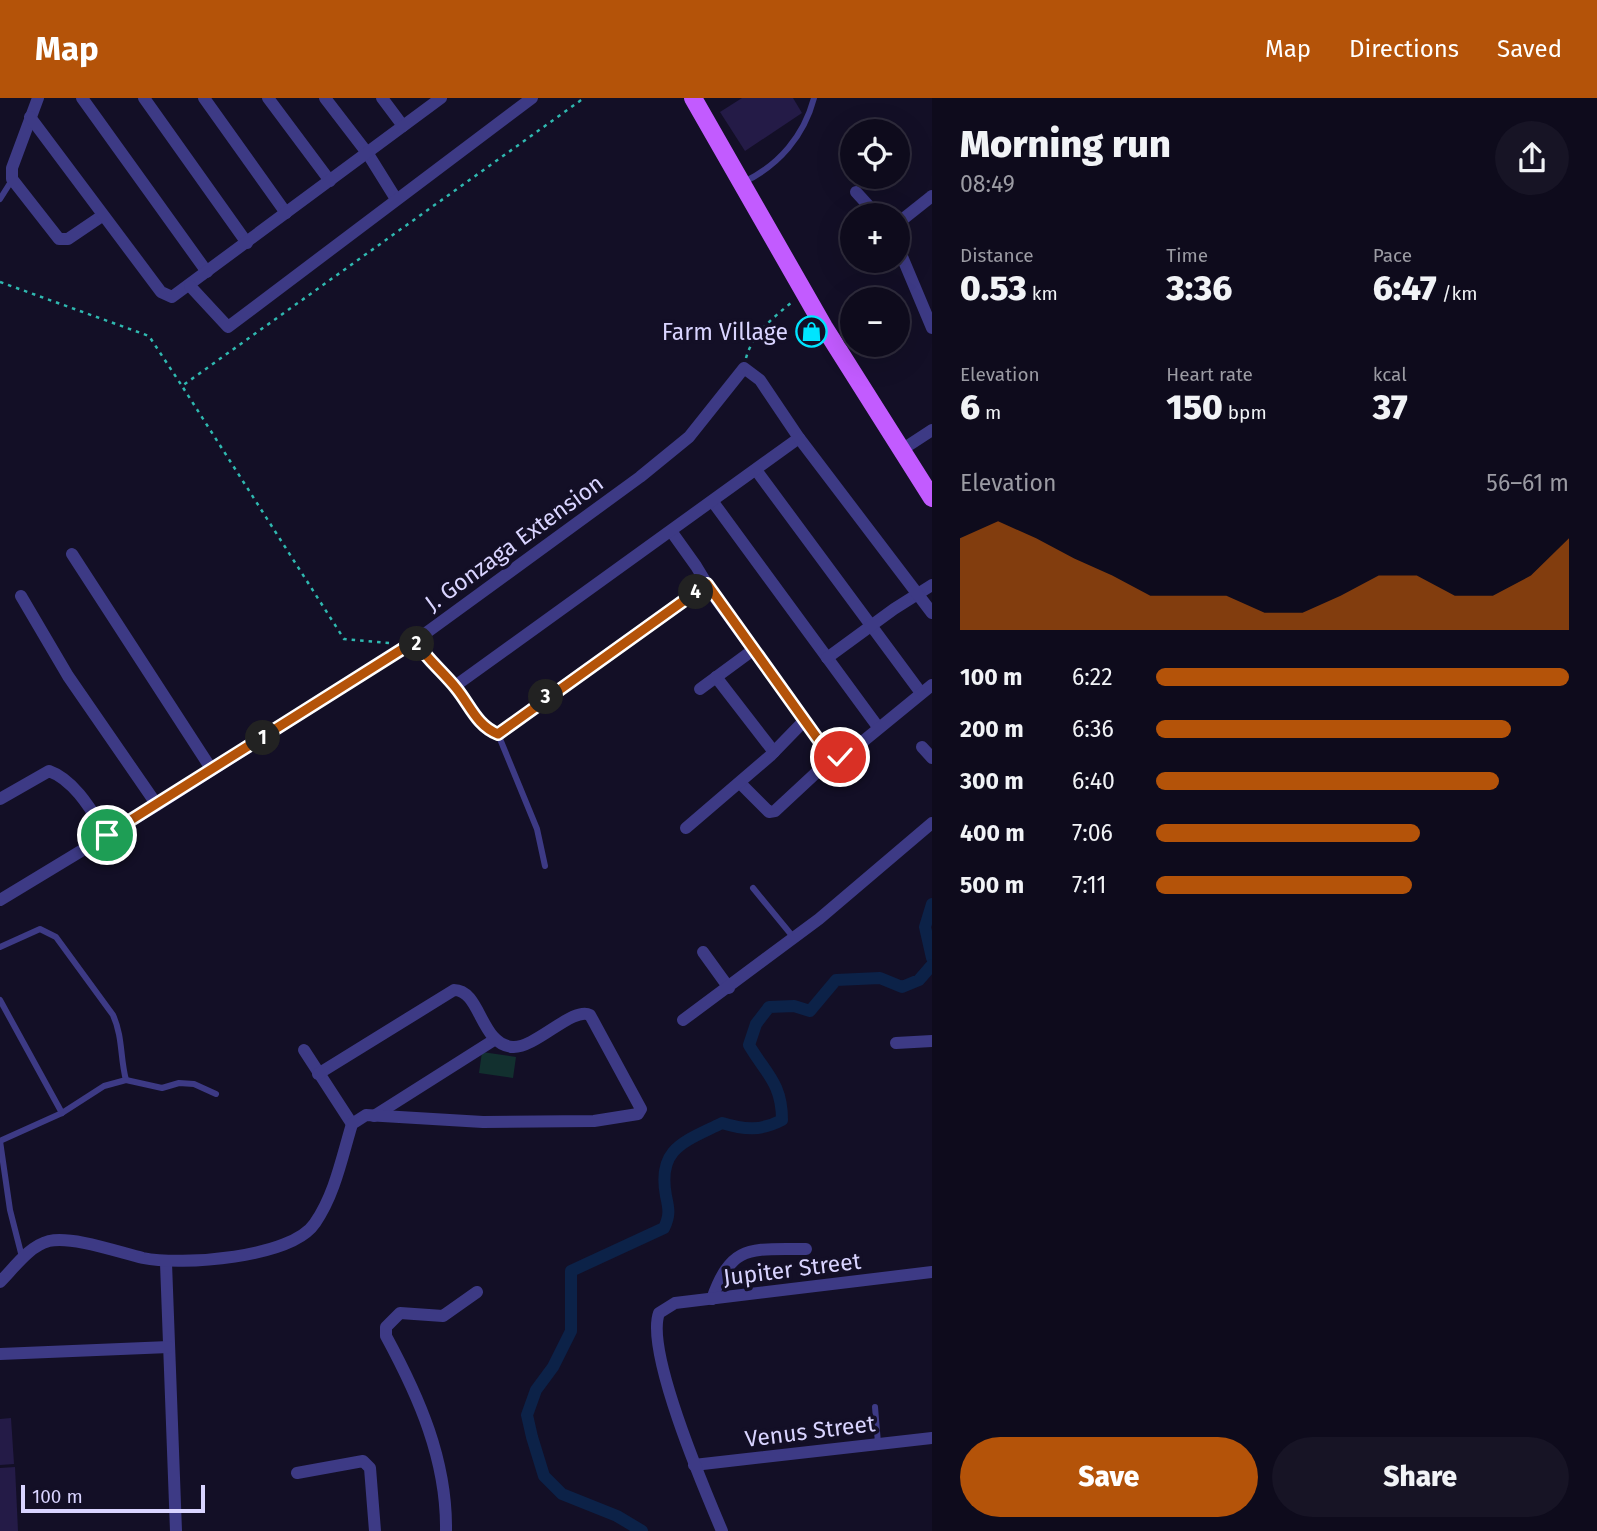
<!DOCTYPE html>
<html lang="en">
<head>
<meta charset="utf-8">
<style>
	:root { --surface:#0e0b1c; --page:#171425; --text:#f1f3f6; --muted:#9b9ba3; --line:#2e2b3b; --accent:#b45309 }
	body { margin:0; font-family:"Fira Sans",sans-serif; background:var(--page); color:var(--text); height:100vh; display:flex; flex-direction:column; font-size:26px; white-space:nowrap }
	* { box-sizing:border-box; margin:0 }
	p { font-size:23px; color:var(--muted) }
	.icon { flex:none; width:38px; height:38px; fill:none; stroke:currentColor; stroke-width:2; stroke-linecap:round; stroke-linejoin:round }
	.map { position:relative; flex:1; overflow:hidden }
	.drawer { display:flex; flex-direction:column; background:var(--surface); width:665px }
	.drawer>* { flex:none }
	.controls { position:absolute; left:840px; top:21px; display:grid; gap:14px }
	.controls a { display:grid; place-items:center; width:70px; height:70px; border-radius:50%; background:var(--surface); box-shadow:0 7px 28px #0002,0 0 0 2px var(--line); font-size:35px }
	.scale { position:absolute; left:21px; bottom:18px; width:184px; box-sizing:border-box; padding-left:7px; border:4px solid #d9d4ff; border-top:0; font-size:19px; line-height:24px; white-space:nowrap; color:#d9d4ff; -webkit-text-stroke:5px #130f26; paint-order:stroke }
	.pin { position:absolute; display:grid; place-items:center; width:60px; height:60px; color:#fff; margin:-30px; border:4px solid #fff; border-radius:50%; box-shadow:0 2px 7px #0007 }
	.km { position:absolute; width:35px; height:35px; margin:-18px; border-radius:50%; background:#222; color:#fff; font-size:19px; line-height:35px; text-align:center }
	.round { display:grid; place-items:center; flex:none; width:74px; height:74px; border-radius:37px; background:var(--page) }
	.summary { display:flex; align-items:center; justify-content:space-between; height:119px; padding:0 28px }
	h1 { font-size:38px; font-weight:800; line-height:52px }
	.metrics { display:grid; grid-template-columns:repeat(3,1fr); gap:10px; height:119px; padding:7px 28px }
	.metrics div { display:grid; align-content:center }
	.metrics b { font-size:35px; font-weight:800 }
	.metrics small { font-size:19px; font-weight:400 }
	.metrics p { font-size:19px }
	.chart { height:196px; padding:14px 28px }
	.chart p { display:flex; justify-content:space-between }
	.chart svg { width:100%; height:126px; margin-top:7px; fill:var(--accent); opacity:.7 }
	.button { display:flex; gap:14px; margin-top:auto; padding:14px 28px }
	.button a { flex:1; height:80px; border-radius:42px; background:var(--accent); color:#fff; font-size:28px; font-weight:800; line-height:80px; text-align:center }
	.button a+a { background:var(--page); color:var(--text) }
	ul { padding:0 28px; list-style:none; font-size:23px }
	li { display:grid; grid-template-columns:112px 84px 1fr; align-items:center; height:52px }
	li i { height:18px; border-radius:9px; background:var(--accent) }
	header { display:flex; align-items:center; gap:42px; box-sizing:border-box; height:98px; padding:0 35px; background:var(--accent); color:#fff }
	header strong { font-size:33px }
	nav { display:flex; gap:38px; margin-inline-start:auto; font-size:24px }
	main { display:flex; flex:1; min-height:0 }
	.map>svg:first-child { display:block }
	.green { fill:#12302f }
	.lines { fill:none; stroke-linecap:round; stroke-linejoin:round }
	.canal { stroke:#0c2248; stroke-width:12 }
	.building { fill:#241b47 }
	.path { stroke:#2fb8b0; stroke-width:2.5; stroke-dasharray:3.5 5; stroke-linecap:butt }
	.service { stroke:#3d3a85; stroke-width:6 }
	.minor { stroke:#3d3a85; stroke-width:12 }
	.primary { stroke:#c25bff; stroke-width:18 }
	.route-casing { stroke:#fff; stroke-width:14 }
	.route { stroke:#b45309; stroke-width:9 }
	.labels { text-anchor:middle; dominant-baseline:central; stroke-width:7; stroke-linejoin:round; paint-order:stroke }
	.poi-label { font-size:23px; fill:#d9d4ff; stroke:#130f26; text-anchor:end }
	.street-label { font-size:23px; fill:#d9d4ff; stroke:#130f26 }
</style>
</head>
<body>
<header>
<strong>Map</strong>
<nav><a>Map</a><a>Directions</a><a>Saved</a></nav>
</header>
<main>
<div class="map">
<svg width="932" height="1433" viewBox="0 0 932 1433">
	<rect width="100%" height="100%" fill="#130f26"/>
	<path class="green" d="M 482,954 L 516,959 L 513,980 L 479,975 Z"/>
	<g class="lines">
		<g class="canal">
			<path d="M 932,806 L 925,829 L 932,860"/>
			<path d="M 642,1433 L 617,1418 L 562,1396 L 544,1378 L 532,1339 L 527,1317 L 536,1292 L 553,1269 L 571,1233 L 571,1173 L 664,1130 C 670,1118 669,1111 666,1098 C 657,1050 684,1044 722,1025 C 745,1032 761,1033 782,1022 C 782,985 766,976 749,947 L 756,926 L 769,909 L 794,908 L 810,913 L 836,882 L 880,880 L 902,889 L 919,882 L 932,867"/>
		</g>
	</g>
	<g class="building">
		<path d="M 742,0 L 793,0 L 802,15 L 745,53 L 720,14 Z"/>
		<path d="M 11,1320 L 14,1366 L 0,1367 L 0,1321 Z"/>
		<path d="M 15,1369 L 18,1433 L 0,1433 L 0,1370 Z"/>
	</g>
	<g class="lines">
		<g class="path">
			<path d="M 0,184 L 149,238 L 182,288"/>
			<path d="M 746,260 C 753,235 773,220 792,204"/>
			<path d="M 389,545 L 344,541 L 182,288 L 584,0"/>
		</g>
		<g class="service">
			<path d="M 744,84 C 779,67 804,38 814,0"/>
			<path d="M 0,101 L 12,82"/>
			<path d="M 498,636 L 537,731 L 545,768"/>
			<path d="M 753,790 L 794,840"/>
			<path d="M 0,849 L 40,831 L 56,839 L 113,917 C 123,939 120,960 126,982"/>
			<path d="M 0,902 L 62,1015"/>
			<path d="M 2,1042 L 62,1015 L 104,988 L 126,982 L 162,990 L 179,985 L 194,986 L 216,996"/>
			<path d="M 0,1043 L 10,1112 L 22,1159"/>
			<path d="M 875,1309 L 878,1345"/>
		</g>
		<g class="minor">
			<path d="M 38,0 L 12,70 L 12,81 L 59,141 L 68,141 L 102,118"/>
			<path d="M 82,0 L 207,174"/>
			<path d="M 144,0 L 247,145"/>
			<path d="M 204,0 L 286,115"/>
			<path d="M 268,0 L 330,83"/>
			<path d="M 325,0 L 368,56 L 396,101"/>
			<path d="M 382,0 L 403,28"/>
			<path d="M 30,19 L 161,194 L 172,199 L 441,0"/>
			<path d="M 856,94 L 877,117"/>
			<path d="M 898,125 L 932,98"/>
			<path d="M 898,149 L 932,230"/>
			<path d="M 190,188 L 228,229 L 532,0"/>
			<path d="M 903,351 L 932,332"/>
			<path d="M 756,372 L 921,595"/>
			<path d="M 713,404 L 878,629"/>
			<path d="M 671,433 L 696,468 L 716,501 L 832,660"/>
			<path d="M 72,456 L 212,672"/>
			<path d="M 21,498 L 68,578 L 157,707"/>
			<path d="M 415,543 C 427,560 441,573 455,588 C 470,605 475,627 498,636 L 707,486"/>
			<path d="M 827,560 L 894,511 L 932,487"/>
			<path d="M 716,579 L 774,654"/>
			<path d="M 455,588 L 799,340"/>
			<path d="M 700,591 L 753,552"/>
			<path d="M 922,649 L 932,660"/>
			<path d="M 740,685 L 769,714 L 775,713 L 832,660 L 850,654 L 932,587"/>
			<path d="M 0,701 L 49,673 C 75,682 93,715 107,737"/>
			<path d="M 686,730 L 770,658 L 804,623"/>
			<path d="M 0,802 L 157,707 L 415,543 L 640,379 L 689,339 L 744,270 L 760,282 L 799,340 L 932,515"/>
			<path d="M 703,854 L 729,890"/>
			<path d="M 683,922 L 819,821 L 932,725"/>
			<path d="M 896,945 L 932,943"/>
			<path d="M 304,952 L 352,1026"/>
			<path d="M 374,1018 L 494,942"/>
			<path d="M 166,1165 L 176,1433"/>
			<path d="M 0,1184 C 14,1170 29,1148 49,1143 C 73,1138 118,1154 143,1160 C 181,1168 292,1160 315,1125 C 335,1096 342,1059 352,1026 L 366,1017 L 483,1024 L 594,1023 L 638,1016 L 641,1011 L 590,917 C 573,908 536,950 513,949 C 480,947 481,892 454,892 L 318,976"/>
			<path d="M 712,1201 C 732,1144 752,1152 806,1151"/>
			<path d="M 0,1256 L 169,1249"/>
			<path d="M 694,1367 L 932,1340"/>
			<path d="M 297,1375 L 363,1363 L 370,1370 L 375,1433"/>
			<path d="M 446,1433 C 447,1362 419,1299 386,1238 L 386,1229 L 400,1215 L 443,1218 L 477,1194"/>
			<path d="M 722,1433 C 705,1393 645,1253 659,1215 L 675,1205 L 932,1174"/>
		</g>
		<path class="primary" d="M 693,0 L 824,229 L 932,400"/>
	</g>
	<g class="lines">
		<defs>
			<path id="route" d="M 107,737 L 415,543 C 427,561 443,574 456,590 C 470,607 477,628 498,636 L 707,486 L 825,651 L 832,660 L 840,659"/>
		</defs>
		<use href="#route" class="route-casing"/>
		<use href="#route" class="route"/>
	</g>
	<defs>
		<symbol id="shop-ring" viewBox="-11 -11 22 22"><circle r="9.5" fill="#130f26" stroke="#00e5ff" stroke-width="1.5"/><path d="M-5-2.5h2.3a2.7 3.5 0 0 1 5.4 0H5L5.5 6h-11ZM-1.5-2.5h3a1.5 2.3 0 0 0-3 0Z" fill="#00e5ff"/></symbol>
	</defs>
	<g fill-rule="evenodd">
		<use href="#shop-ring" x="794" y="216" width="35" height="35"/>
	</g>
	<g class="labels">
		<g class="poi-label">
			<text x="788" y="234">Farm Village</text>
		</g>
		<g class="street-label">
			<text transform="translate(514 445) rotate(-36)">J. Gonzaga Extension</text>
			<text transform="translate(792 1171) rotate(-7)">Jupiter Street</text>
			<text transform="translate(810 1333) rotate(-7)">Venus Street</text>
		</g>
	</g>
</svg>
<div class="controls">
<a><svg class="icon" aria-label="locate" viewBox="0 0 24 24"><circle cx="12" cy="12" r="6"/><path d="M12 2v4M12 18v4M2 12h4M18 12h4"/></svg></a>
<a>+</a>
<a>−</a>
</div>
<div class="scale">100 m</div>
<div class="pin" style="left:107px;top:737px;background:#1e9e55"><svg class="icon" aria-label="arrive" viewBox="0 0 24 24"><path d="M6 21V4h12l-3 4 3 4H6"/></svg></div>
<div class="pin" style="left:840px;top:659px;background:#d93025"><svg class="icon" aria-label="check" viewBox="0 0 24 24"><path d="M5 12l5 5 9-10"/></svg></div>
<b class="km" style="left:263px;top:640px">1</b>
<b class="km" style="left:417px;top:546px">2</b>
<b class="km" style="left:546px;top:599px">3</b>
<b class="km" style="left:696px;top:494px">4</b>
</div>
<section class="drawer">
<div class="summary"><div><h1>Morning run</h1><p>08:49</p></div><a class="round"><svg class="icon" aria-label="share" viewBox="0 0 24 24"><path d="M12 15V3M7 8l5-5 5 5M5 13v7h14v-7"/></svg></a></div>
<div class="metrics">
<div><p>Distance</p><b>0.53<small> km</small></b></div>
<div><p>Time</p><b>3:36</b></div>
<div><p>Pace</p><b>6:47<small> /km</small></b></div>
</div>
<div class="metrics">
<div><p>Elevation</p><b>6<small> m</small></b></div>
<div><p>Heart rate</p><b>150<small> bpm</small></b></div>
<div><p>kcal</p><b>37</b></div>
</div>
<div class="chart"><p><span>Elevation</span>56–61 m</p>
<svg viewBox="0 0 160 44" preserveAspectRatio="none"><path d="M0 44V12L10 6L20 12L30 19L40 25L50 32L60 32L70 32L80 38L90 38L100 32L110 25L120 25L130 32L140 32L150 25L160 12V44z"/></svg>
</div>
<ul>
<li><b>100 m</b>6:22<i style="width:100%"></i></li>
<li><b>200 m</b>6:36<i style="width:86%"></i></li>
<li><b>300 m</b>6:40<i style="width:83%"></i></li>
<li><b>400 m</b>7:06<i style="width:64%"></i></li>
<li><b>500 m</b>7:11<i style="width:62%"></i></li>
</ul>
<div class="button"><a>Save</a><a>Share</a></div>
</section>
</main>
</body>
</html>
